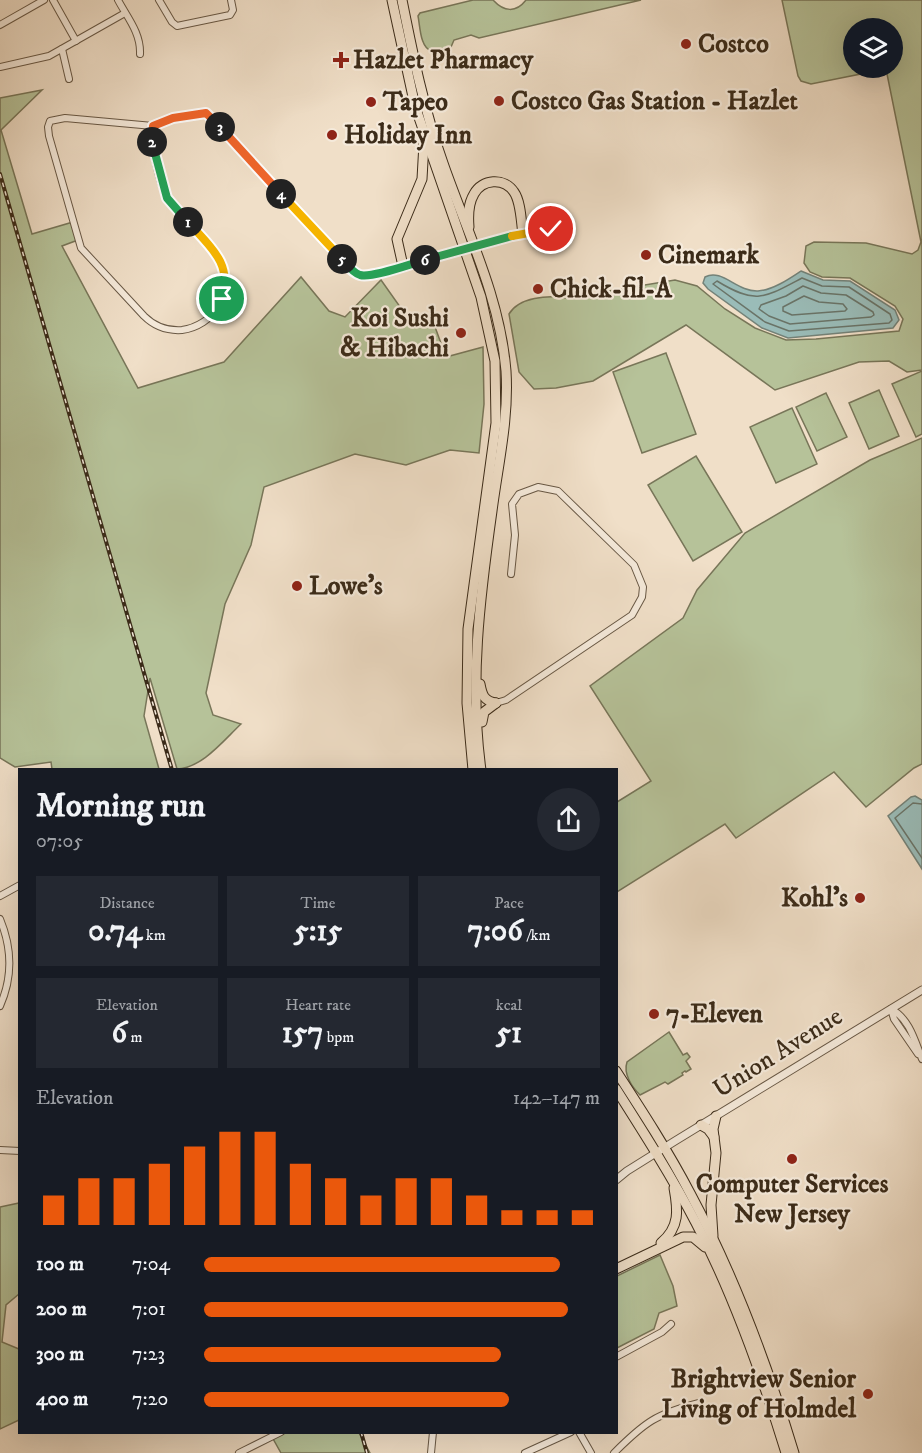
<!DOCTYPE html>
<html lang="en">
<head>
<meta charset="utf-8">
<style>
	:root { --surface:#171b24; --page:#242831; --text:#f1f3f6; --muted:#9ea1a6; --accent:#ea580c }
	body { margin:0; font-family:"IM FELL DW Pica",serif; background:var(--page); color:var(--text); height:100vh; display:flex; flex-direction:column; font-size:22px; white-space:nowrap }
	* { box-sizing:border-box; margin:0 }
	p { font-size:20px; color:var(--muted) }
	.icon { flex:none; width:33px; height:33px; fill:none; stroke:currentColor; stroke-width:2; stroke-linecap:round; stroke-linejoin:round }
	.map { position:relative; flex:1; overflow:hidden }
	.panel { position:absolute; left:18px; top:768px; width:600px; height:666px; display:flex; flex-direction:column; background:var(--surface); border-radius:0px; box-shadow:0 6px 24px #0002 }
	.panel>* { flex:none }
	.controls { position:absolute; left:843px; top:18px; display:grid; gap:12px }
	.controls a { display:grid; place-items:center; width:60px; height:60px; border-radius:50%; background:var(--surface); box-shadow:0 6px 24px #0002; font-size:30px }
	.pin { position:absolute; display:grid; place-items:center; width:51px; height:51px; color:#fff; margin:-26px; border:3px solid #fff; border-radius:50%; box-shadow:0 2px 6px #0007 }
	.km { position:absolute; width:30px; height:30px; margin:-15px; border-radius:50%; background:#222; color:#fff; font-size:16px; line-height:30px; text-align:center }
	.round { display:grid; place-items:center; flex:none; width:63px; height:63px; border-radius:32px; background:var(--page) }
	.head { display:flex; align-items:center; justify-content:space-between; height:102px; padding:0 18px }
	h1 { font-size:33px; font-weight:700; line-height:45px }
	.metrics { display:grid; grid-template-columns:repeat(3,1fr); gap:9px; height:102px; padding:6px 18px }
	.metrics div { display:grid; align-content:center; border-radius:0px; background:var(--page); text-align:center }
	.metrics b { font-size:30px; font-weight:700 }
	.metrics small { font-size:16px; font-weight:400 }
	.metrics p { font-size:16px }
	.chart { height:168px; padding:12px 18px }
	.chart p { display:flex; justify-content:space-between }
	.chart svg { width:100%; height:108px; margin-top:6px; stroke:var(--accent); stroke-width:6 }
	ul { padding:0 18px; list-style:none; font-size:20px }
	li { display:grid; grid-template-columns:96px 72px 1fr; align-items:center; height:45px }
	li i { height:15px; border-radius:8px; background:var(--accent) }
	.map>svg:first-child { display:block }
	.green { fill:#b6c299; stroke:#787659; stroke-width:1.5; fill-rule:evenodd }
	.water { fill:#9abcb8; stroke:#748278; stroke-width:1.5 }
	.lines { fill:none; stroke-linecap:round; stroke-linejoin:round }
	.shore { stroke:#6a7468; stroke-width:1.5 }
	.minor-casing { stroke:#685845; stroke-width:8 }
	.tertiary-casing { stroke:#685845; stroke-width:9 }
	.trunk-casing { stroke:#3b2b19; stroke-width:11 }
	.minor { stroke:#f5eadb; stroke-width:6 }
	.tertiary { stroke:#f5eadb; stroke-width:7 }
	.trunk { stroke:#f0dfc8; stroke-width:9 }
	.rail-casing { stroke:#3b2b19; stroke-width:4 }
	.rail { stroke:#f5eadb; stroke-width:1.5; stroke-dasharray:4.5; stroke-linecap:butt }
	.split-1-casing { stroke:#fff; stroke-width:12 }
	.split-2-casing { stroke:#fff; stroke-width:12 }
	.split-3-casing { stroke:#fff; stroke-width:12 }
	.split-4-casing { stroke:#fff; stroke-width:12 }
	.split-5-casing { stroke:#fff; stroke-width:12 }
	.split-6-casing { stroke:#fff; stroke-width:12 }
	.split-7-casing { stroke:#fff; stroke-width:12 }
	.split-8-casing { stroke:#fff; stroke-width:12 }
	.split-1 { stroke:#f5b400; stroke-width:8 }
	.split-2 { stroke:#22a559; stroke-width:8 }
	.split-3 { stroke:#f0652b; stroke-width:8 }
	.split-4 { stroke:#f0652b; stroke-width:8 }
	.split-5 { stroke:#f5b400; stroke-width:8 }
	.split-6 { stroke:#22a559; stroke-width:8 }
	.split-7 { stroke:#22a559; stroke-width:8 }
	.split-8 { stroke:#f5b400; stroke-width:8 }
	.poi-dot { fill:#8f2418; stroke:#f5eadb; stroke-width:2 }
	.labels { text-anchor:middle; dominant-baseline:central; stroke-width:4.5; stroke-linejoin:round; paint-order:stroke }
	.poi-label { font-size:26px; font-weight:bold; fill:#3b2b19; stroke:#f5eadb; text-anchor:start }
	.street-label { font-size:26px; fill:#3b2b19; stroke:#f5eadb }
</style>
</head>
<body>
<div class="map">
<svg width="922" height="1453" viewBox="0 0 922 1453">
	<rect width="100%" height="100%" fill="#f0dfc8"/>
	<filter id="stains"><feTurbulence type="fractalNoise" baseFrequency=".00333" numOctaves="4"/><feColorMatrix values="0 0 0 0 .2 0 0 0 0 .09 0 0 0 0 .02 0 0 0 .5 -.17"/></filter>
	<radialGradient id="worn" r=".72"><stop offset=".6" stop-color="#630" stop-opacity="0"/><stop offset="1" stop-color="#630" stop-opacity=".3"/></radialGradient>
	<g class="green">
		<path d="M 473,0 L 493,0 C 504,12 516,13 526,0 L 641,0 L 479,38 L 471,35 L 454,40 L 451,47 C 446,49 437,52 432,51 C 420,49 420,25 418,16 L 420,13 Z"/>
		<path d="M 782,0 L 922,0 L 922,370 L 907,372 L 889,361 L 859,362 L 775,390 L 686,325 L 593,381 L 556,388 L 534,389 L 519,372 L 509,314 C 519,297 548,295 566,298 L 675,280 L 697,286 L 725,309 L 755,328 L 786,340 L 816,339 L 899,331 L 903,319 L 895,306 L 850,278 L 822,277 L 810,272 L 804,263 L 806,246 L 814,242 L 866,243 L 912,254 L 918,250 L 921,242 L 886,69 L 811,84 L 801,81 L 798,76 ZM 854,28 L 892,28 L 892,68 L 854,68 Z"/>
		<path d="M 42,90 L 1,130 L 32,234 L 73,222 L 78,240 L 62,246 L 138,388 L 224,362 L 301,277 L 329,311 L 345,317 L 381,280 L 410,321 L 431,316 L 446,357 L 483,347 L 484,404 L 479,453 L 450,450 L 406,465 L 355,454 L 264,487 L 251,545 L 225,604 L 206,693 L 213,715 L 241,724 C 223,741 202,768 177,769 L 150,678 L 144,716 L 159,769 L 52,769 L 51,762 L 15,767 L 0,758 L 0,98 Z"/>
		<path d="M 666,353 L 696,434 L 642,453 L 613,372 Z"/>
		<path d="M 922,371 L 922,434 L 916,437 L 892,384 Z"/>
		<path d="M 879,390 L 899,436 L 869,449 L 849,403 Z"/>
		<path d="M 826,393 L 847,437 L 817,451 L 796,407 Z"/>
		<path d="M 792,408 L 817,464 L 776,483 L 750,427 Z"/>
		<path d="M 922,438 L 922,764 L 914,768 L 866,807 L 834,772 L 736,838 L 725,824 L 617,892 L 617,802 L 651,781 L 590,686 L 683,618 L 697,590 L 745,533 L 870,460 Z"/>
		<path d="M 696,456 L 742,532 L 693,561 L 648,485 Z"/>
		<path d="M 669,1032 L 683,1055 L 687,1053 L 690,1057 L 686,1061 L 691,1069 L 686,1072 L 685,1071 L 682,1073 L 683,1075 L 668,1084 L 665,1082 L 640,1095 C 632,1087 623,1074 627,1062 Z"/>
		<path d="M 19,1203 L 19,1294 L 6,1305 L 2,1342 L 19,1349 L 19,1420 L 0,1429 L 0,1207 Z"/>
		<path d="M 660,1255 L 673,1286 L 677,1306 L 659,1313 L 654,1329 L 617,1348 L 617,1276 Z"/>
		<path d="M 282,1433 L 359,1433 L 370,1453 L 281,1453 L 272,1437 Z"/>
	</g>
	<g class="water">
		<path d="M 801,271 L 823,280 L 850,281 L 895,310 L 899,320 L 893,328 L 788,338 L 762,328 L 708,289 L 703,283 L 705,277 C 722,268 737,292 758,291 C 773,290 789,279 801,271 Z"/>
		<path d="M 915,796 L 922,800 L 922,869 L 888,816 L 911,797 Z"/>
	</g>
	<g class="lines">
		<g class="shore">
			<path d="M 802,278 L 822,286 L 849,287 L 890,314 L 892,320 L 889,323 L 789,331 L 765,322 L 713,284 L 717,281 C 756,305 764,298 802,278 Z"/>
			<path d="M 803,286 L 821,293 L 846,295 L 873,312 L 874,315 L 871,317 L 790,324 L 769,316 L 759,309 L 761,305 L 786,296 Z"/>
			<path d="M 804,296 L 819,302 L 843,304 L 847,309 L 845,311 L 792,315 L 783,311 L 783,307 Z"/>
			<path d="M 922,804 L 913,803 L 895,818 L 922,858"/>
		</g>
		<defs>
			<g id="minor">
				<path d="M 53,0 L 76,41"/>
				<path d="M 118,0 C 127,17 141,33 140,54"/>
				<path d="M 159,0 L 172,22 L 177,26 L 230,15 L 233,10 L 231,0"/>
				<path d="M 0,25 L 44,0"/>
				<path d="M 62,49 L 69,79"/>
				<path d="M 0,67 L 49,56 L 125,13"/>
				<path d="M 153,126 C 151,148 158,178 167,198 C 170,205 177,210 182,216 C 204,240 240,269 219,306 C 211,319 197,328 182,330 C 167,331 154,326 144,316 L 81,248 L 49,136 L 48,127 L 50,121 L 65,118 L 153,126 L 173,119 L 206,113 L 354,271 L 357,274 L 366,275 L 394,270 L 499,238 L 551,229"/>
				<path d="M 496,703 L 506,700 L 632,615 L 642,597 L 643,587 L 634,565 L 558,491 L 538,487 L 519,494 L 512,504 L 515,535 L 511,574"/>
				<path d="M 0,896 L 20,885"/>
				<path d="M 0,919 C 12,948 13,977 0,1006"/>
				<path d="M 891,1009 C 909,1018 915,1041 922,1059"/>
				<path d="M 891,1009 L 894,1019 L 918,1054"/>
				<path d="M 0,1150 L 20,1151"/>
				<path d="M 616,1357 L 662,1332 L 671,1324"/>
				<path d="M 579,1432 L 591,1453"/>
				<path d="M 239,1453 L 281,1432"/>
				<path d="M 431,1453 L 433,1432"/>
				<path d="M 525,1453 L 571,1432"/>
				<path d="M 614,1453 C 645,1422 656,1414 699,1403"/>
			</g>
			<path id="tertiary" d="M 616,1180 L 627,1171 L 675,1141 L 922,990"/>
			<g id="trunk">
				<path d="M 392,0 L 415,106 L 481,297 L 495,361 L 496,423 L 468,629 L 467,703 L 473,770"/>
				<path d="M 402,0 C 413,55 424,110 443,163 C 467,232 500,297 506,371 C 509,419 498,464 492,511 C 480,596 469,684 481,770"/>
				<path d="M 469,227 C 468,215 468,204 474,194 C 482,179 504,177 514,192 C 521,202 521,221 523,234"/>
				<path d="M 403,266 L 397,239 L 422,179 L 424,143"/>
				<path d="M 480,684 C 482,695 484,701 496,703"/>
				<path d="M 482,722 L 484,712 L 496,703"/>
				<path d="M 616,1071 C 642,1111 668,1151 690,1193 C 734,1275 767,1364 794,1453"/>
				<path d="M 616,1089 C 644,1133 672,1177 696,1223 C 734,1295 762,1375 786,1453"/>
				<path d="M 701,1125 L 708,1129 L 714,1137"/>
				<path d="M 713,1236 L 711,1205 L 716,1153 L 713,1129 L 716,1116"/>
				<path d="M 661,1243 C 680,1227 678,1210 674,1188"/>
				<path d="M 616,1269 L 683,1237 L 693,1237 L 705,1247"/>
			</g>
		</defs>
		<use href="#minor" class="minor-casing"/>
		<use href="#tertiary" class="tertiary-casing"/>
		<use href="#trunk" class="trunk-casing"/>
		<use href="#minor" class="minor"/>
		<use href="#tertiary" class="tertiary"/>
		<use href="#trunk" class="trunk"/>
		<defs>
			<g id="rail">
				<path d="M 0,174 L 172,770"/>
				<path d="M 361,1432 L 367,1453"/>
			</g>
		</defs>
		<use href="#rail" class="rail-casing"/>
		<use href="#rail" class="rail"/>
	</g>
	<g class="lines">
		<defs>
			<path id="split-1" d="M 188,222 C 210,247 233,263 222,299"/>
			<path id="split-2" d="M 152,142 L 167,198 L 188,222"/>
			<path id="split-3" d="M 152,142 L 153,126 L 173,118 L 206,113 L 220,127"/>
			<path id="split-4" d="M 220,127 L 281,194"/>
			<path id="split-5" d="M 281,194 L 342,259"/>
			<path id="split-6" d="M 342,259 C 347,265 353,273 360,275 C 373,278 410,264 425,260"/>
			<path id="split-7" d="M 425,260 L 512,236"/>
			<path id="split-8" d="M 512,236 L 551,229"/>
		</defs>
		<use href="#split-1" class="split-1-casing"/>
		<use href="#split-2" class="split-2-casing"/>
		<use href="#split-3" class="split-3-casing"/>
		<use href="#split-4" class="split-4-casing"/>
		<use href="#split-5" class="split-5-casing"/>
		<use href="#split-6" class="split-6-casing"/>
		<use href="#split-7" class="split-7-casing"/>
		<use href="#split-8" class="split-8-casing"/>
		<use href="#split-1" class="split-1"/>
		<use href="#split-2" class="split-2"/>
		<use href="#split-3" class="split-3"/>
		<use href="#split-4" class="split-4"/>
		<use href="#split-5" class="split-5"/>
		<use href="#split-6" class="split-6"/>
		<use href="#split-7" class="split-7"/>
		<use href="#split-8" class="split-8"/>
	</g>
	<g class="poi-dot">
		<circle cx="686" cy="44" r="6"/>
		<path d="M338 51h6v6h6v6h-6v6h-6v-6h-6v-6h6z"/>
		<circle cx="499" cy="101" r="6"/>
		<circle cx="371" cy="102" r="6"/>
		<circle cx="332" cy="135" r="6"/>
		<circle cx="646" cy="255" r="6"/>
		<circle cx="538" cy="289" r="6"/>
		<circle cx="461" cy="333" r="6"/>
		<circle cx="297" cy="586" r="6"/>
		<circle cx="860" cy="898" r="6"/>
		<circle cx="654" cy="1014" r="6"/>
		<circle cx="792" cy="1159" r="6"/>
		<circle cx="868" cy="1394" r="6"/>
	</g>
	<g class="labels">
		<g class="poi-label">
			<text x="698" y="44">Costco</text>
			<text x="353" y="60">Hazlet Pharmacy</text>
			<text x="511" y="101">Costco Gas Station - Hazlet</text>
			<text x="383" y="102">Tapeo</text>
			<text x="344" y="135">Holiday Inn</text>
			<text x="658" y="255">Cinemark</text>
			<text x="550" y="289">Chick-fil-A</text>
			<text x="449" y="318" text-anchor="end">Koi Sushi<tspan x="449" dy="30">&amp; Hibachi</tspan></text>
			<text x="309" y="586">Lowe's</text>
			<text x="848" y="898" text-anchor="end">Kohl's</text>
			<text x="666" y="1014">7-Eleven</text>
			<text x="792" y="1184" text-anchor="middle">Computer Services<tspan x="792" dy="30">New Jersey</tspan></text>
			<text x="856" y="1379" text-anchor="end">Brightview Senior<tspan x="856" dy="30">Living of Holmdel</tspan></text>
		</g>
		<g class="street-label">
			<text transform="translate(778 1053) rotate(-32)">Union Avenue</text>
		</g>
	</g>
	<rect width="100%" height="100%" filter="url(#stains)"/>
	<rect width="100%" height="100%" fill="url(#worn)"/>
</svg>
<div class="controls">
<a><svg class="icon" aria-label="layers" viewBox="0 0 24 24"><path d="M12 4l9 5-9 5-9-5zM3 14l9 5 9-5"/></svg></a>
</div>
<div class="pin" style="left:222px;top:299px;background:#1e9e55"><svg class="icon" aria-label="arrive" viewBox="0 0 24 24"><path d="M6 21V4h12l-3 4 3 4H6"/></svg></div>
<div class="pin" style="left:551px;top:229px;background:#d93025"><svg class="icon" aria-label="check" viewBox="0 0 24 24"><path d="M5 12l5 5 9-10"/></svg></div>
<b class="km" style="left:188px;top:222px">1</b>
<b class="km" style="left:152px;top:142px">2</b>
<b class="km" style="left:220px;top:127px">3</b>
<b class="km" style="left:281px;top:194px">4</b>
<b class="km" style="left:342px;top:259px">5</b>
<b class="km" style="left:425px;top:260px">6</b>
<section class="panel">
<div class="head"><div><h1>Morning run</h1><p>07:05</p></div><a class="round"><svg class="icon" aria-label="share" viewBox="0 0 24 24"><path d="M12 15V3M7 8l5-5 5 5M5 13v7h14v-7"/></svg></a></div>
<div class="metrics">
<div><p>Distance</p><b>0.74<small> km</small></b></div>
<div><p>Time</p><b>5:15</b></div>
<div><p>Pace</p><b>7:06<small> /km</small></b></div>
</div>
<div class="metrics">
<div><p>Elevation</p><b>6<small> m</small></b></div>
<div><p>Heart rate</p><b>157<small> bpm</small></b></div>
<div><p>kcal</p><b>51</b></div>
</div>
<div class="chart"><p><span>Elevation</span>142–147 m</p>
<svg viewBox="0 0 160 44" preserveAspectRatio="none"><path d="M5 44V32M15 44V25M25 44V25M35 44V19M45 44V12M55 44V6M65 44V6M75 44V19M85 44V25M95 44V32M105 44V25M115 44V25M125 44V32M135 44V38M145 44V38M155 44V38"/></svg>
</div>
<ul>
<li><b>100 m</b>7:04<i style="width:90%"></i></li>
<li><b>200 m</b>7:01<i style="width:92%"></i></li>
<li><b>300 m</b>7:23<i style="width:75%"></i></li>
<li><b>400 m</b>7:20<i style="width:77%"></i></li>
</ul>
</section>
</div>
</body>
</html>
